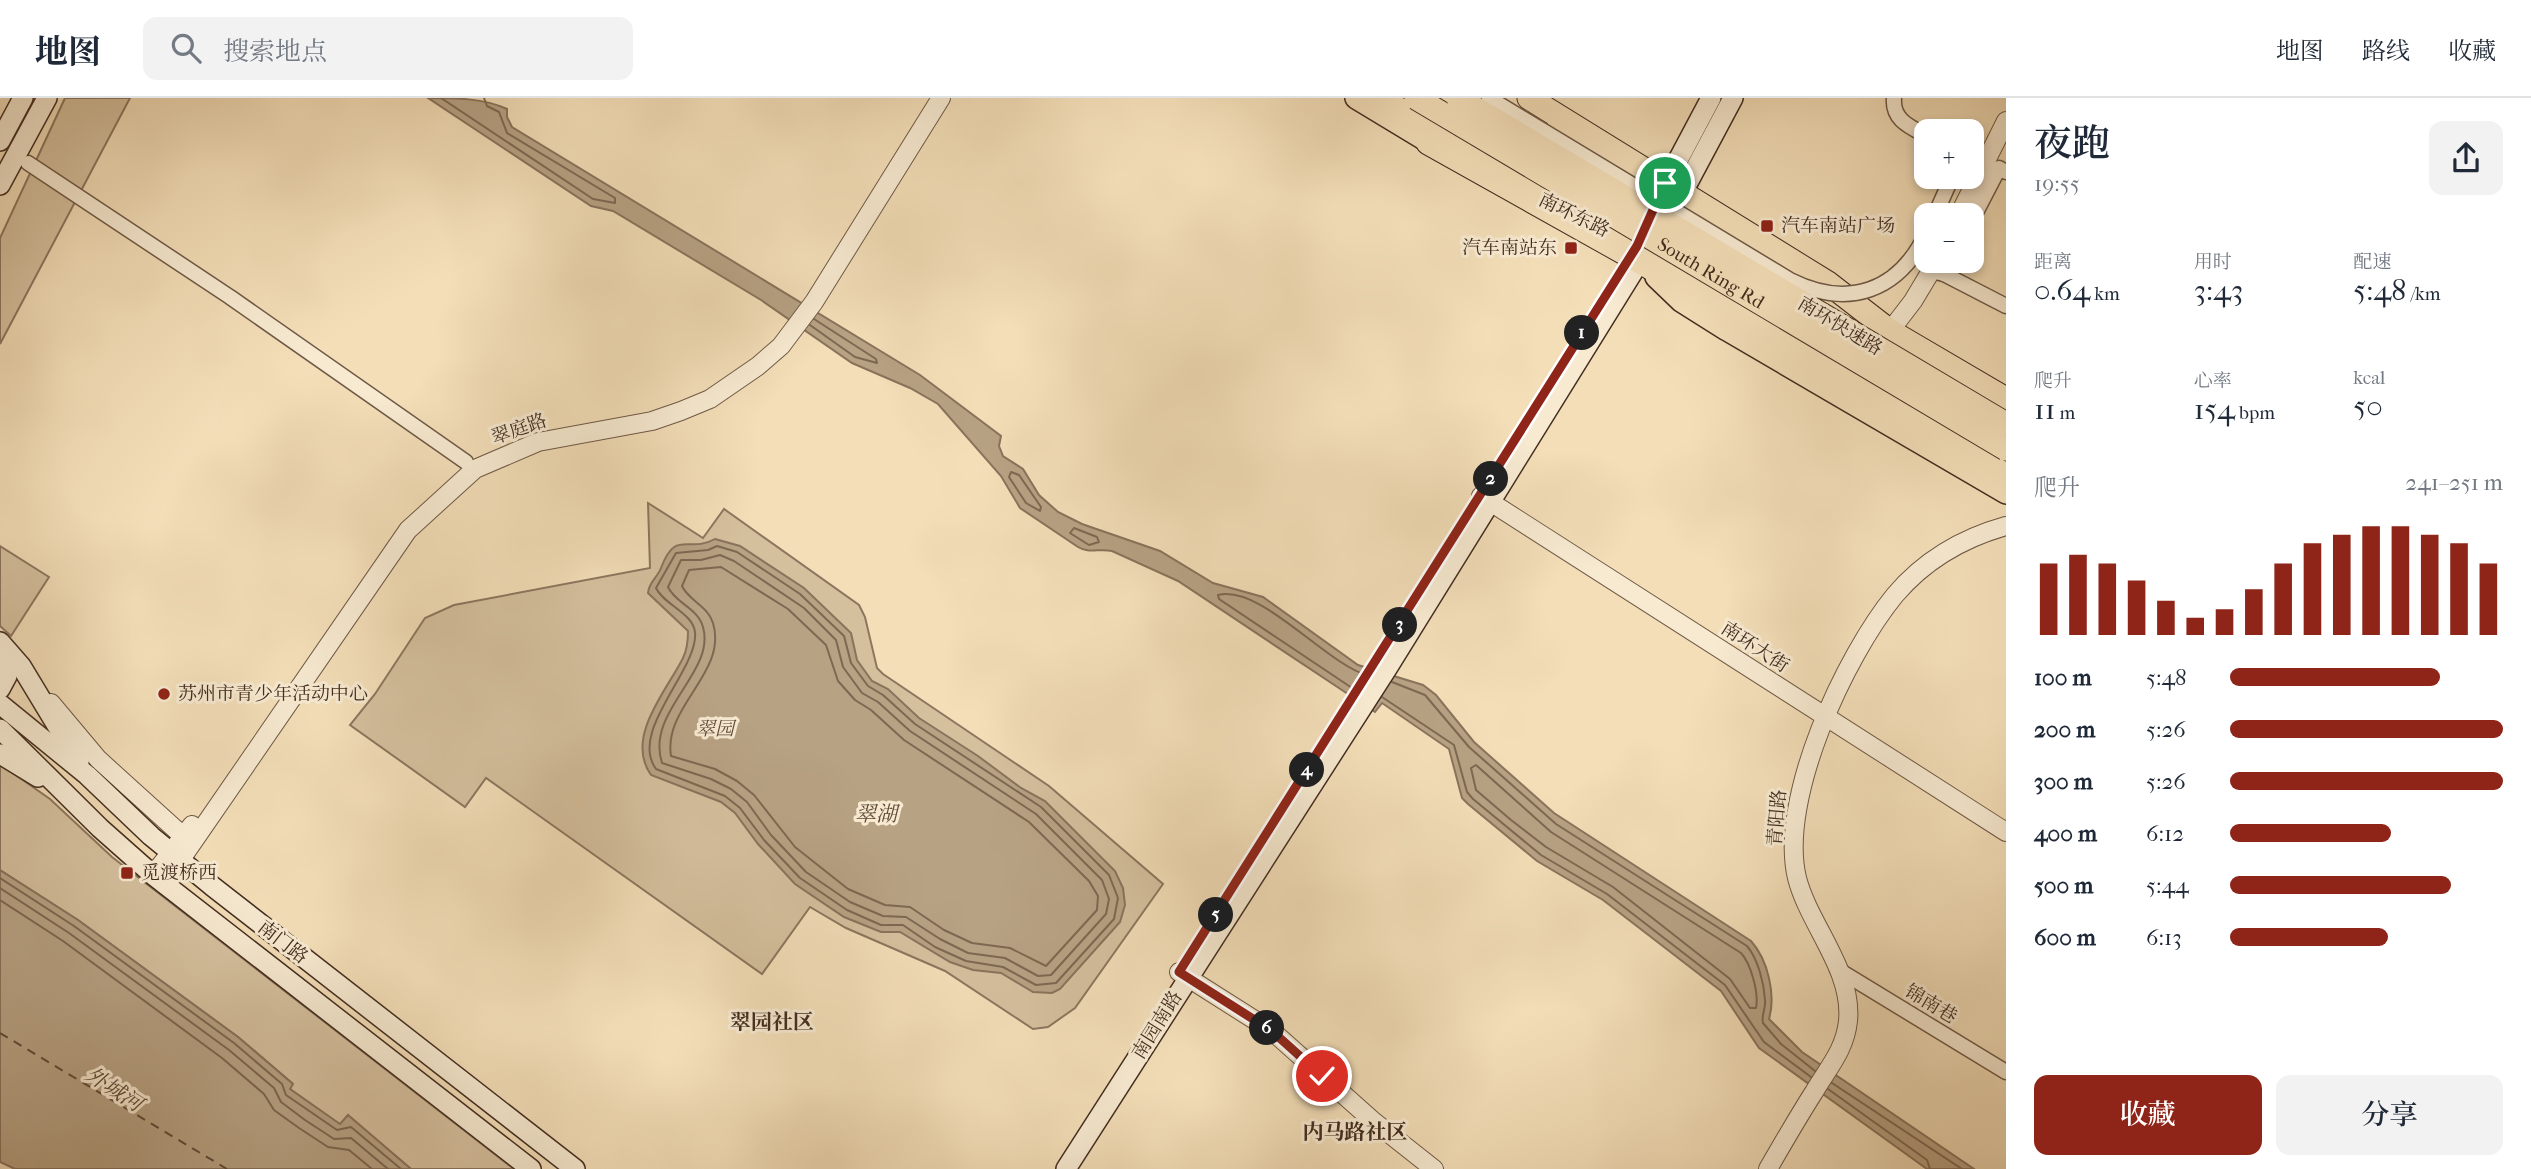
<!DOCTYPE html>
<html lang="zh">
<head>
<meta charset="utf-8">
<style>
	:root { --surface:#fff; --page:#f2f2f3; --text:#1f2937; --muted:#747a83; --line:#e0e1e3; --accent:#8f2418 }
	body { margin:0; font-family:"IM FELL French Canon","Noto Serif SC",serif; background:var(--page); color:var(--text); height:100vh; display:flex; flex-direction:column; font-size:26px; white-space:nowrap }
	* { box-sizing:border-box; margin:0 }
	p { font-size:23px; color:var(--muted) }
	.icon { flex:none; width:38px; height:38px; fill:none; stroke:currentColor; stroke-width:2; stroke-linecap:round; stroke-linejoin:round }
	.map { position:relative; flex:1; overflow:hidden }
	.panel { display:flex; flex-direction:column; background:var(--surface); width:525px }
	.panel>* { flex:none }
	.controls { position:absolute; left:1914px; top:21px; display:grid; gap:14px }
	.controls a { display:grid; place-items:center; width:70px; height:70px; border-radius:14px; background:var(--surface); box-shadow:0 4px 10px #0003; font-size:35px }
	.pin { position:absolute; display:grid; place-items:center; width:60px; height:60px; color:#fff; margin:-30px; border:4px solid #fff; border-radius:50%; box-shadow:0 2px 7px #0007 }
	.km { position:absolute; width:35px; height:35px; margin:-18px; border-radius:50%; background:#222; color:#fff; font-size:19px; line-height:35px; text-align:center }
	.round { display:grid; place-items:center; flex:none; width:74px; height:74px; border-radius:14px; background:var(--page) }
	.head { display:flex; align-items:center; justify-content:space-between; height:119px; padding:0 28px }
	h1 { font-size:38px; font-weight:600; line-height:52px }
	.figures { display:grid; grid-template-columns:repeat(3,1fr); gap:10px; height:119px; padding:7px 28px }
	.figures div { display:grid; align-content:center }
	.figures b { font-size:30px; font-weight:600 }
	.figures small { font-size:19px; font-weight:400 }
	.figures p { font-size:19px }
	.chart { height:196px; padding:14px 28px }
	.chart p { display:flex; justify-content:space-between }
	.chart svg { width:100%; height:126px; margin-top:7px; stroke:var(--accent); stroke-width:6 }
	.action { display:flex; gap:14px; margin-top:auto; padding:14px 28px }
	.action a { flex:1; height:80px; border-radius:14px; background:var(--accent); color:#fff; font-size:28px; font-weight:600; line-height:80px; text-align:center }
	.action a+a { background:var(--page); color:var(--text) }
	ul { padding:0 28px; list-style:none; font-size:23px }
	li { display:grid; grid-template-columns:112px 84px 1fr; align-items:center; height:52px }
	li i { height:18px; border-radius:9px; background:var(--accent) }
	header { display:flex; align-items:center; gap:42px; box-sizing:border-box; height:98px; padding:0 35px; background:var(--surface); border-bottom:2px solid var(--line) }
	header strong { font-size:33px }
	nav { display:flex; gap:38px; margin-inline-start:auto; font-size:24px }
	.search { width:490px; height:63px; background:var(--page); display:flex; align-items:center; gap:18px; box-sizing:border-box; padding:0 24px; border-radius:14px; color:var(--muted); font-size:26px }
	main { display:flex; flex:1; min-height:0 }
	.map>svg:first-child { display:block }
	.park { fill:#d5c09e; stroke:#8c765f; stroke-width:2 }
	.water { fill:#b7a284; stroke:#89735c; stroke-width:2 }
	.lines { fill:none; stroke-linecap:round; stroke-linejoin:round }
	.shore { stroke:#7d6852; stroke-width:2 }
	.ferry { stroke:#604a39; stroke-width:2; stroke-dasharray:9 7; stroke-linecap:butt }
	.minor-casing { stroke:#6f5946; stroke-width:17 }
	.tertiary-casing { stroke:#6f5946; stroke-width:20 }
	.secondary-casing { stroke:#432d20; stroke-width:22 }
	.primary-casing { stroke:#432d20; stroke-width:24 }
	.trunk-casing { stroke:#432d20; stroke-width:25 }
	.minor { stroke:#f7ead1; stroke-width:14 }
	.tertiary { stroke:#f7ead1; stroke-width:18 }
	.secondary { stroke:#f7ead1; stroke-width:19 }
	.primary { stroke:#f3deb8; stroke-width:21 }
	.trunk { stroke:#f3deb8; stroke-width:23 }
	.minor-bridge-casing { stroke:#6f5946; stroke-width:17; stroke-linecap:butt }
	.trunk-bridge-casing { stroke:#432d20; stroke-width:25; stroke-linecap:butt }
	.minor-bridge { stroke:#f7ead1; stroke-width:14 }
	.trunk-bridge { stroke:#f3deb8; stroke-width:23 }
	.route-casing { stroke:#fff; stroke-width:14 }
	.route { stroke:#8f2418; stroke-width:9 }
	.poi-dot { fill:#8f2418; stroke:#f7ead1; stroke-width:2.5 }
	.labels { text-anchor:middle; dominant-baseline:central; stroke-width:6; stroke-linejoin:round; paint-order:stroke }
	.street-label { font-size:19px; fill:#432d20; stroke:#f7ead1 }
	.poi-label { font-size:19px; fill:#432d20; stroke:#f7ead1; text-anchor:start }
	.park-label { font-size:19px; font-style:italic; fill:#604a39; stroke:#f7ead1 }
	.water-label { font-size:21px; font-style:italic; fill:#604a39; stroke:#f7ead1 }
	.neighbourhood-label { font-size:21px; font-weight:bold; fill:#432d20; stroke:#f7ead1 }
</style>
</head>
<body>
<header>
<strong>地图</strong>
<div class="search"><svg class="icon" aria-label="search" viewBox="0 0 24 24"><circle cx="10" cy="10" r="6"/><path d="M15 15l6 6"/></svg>搜索地点</div>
<nav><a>地图</a><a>路线</a><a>收藏</a></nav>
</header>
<main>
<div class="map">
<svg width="2006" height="1071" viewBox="0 0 2006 1071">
	<rect width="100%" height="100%" fill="#f3deb8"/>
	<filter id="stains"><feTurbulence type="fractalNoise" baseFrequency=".00286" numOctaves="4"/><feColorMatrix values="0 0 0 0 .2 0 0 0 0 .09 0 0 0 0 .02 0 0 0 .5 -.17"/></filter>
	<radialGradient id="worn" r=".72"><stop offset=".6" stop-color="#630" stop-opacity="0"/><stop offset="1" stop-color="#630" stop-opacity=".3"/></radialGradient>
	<g class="park">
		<path d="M 65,0 L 130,0 L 0,246 L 0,140 Z"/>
		<path d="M 648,405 L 703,440 L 724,411 L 859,507 L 865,519 L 877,570 L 883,576 L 1049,688 L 1163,786 L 1075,910 L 1048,929 L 1033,931 L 945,873 L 846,830 L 810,809 L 762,876 L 486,680 L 465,709 L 350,627 L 375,596 L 425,520 L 454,507 L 650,470 Z"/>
		<path d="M 0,448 L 49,479 L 11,538 L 0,528 Z"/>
		<path d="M 0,666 L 50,701 L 112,759 L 514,1071 L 411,1071 L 348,1018 L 340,1027 L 290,991 L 292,985 L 238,939 L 78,822 L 0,772 Z"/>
	</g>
	<g class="water">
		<path d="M 428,0 C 454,0 484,0 507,11 L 507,19 L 512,29 L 920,277 L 1001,338 L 999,348 L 1003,358 L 1023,371 L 1039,397 L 1058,414 L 1082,426 L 1160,453 L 1213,485 L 1263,499 L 1358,567 L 1423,587 L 1436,597 L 1474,644 L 1554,715 L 1751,843 C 1768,862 1776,897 1769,921 L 1802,954 L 1974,1071 L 1927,1071 L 1759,950 L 1721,893 L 1603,802 L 1537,763 L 1468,706 L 1462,700 L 1449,651 L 1382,605 L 1375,614 L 1178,483 L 1112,453 C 1099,450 1089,456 1078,449 L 1020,410 L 1001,378 L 938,306 L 910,290 L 852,265 L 761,202 L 613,113 L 591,108 Z"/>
		<path d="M 715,441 L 740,448 L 804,490 L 851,535 L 857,562 L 872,583 L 888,591 L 919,620 L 978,658 L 1021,690 L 1045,703 L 1115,773 L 1123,790 L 1125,807 L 1120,824 L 1060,891 L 1052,895 L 1033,894 L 1001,875 L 973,872 L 950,864 L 900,834 L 881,834 L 844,819 L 795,786 L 758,746 L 735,715 L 721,704 L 651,677 C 624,639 668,591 683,560 C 687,552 688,542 688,533 L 648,495 C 649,484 657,480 661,470 C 676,430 688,456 715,441 Z"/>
		<path d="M 0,772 L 78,822 L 238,939 L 293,986 L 290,991 L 340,1026 L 348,1017 L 411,1071 L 15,1071 L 0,1064 Z"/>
	</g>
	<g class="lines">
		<g class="shore">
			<path d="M 441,0 L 593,101 L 615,105 L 615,100 L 507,35 L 499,14 L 487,8 L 484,0"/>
			<path d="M 810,227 L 855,259 L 877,265 L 876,261 L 814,221"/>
			<path d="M 1011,374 L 1019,377 L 1041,409 L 1040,413 L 1026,405 L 1009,379 Z"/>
			<path d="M 1074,430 L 1097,439 L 1099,444 L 1089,447 L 1070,435 Z"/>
			<path d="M 717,448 L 737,454 L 800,496 L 844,538 L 851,565 L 868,588 L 883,597 L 915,626 L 1041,709 L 1109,777 L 1118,800 L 1114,821 L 1056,885 L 1036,887 L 1003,869 L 966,863 L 935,849 L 903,827 L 881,827 L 847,812 L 800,780 L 764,742 L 740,710 L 725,698 L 656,671 C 628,633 699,571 695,534 C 693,515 663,506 656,490 L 676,455 L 708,452 Z"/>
			<path d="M 720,457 L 734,463 L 804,510 L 836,542 L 843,569 L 862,595 L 878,604 L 910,633 L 1036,716 L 1102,782 L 1109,801 L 1106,816 L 1051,877 L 1038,878 L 1005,860 L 968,855 L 940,841 L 906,819 L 883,818 L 850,804 L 806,774 L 771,737 L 747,704 L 731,691 L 711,681 L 662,665 C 645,613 716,575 703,529 C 698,510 675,505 668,489 L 681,462 L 701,462 Z"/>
			<path d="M 721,469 L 788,511 L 826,547 L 838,583 L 855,602 L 871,612 L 904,642 L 1029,724 L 1089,783 L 1098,798 L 1097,812 L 1046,868 L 1010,850 L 972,845 L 944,832 L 910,809 L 885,807 L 848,791 L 795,749 L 754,697 L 737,683 L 715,671 L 671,658 C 663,608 728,575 713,525 C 708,508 688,502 682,488 L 689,472 Z"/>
			<path d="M 1392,584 L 1425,597 L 1469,649 L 1556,726 L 1747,848 C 1758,861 1764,885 1765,902 C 1766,911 1761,917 1763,925 L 1781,946 L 1815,973"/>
			<path d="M 1358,594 L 1219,501 L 1218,497 C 1261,486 1325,566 1369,578"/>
			<path d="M 1382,599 L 1454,647 L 1467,694 L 1473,701 L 1541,757 L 1607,796 L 1725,887 L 1764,944 L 1811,979"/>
			<path d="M 1476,667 L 1551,734 L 1741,855 C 1751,866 1759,895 1756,910 L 1750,910 L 1730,881 L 1613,789 L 1546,749 L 1511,722 L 1476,692 L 1471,670 Z"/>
			<path d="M 0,780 L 74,828 L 234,945 L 282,986 L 286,997 L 337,1032 L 351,1029 L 401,1071"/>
			<path d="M 0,790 L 69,835 L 229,952 L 274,990 L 281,1004 L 305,1022 L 334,1041 L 351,1040 L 388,1071"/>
			<path d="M 0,802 L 63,843 L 222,960 L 264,996 L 274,1012 L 299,1030 L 328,1049 L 349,1052 L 372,1071"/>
			<path d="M 1832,985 L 1962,1071"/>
			<path d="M 1828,991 L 1927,1062 L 1930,1071"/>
		</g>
		<path class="ferry" d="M 0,935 L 227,1071"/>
		<defs>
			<g id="minor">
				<path d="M 1894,0 C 1892,22 1910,29 1927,38"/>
				<path d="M 28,65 L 230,199 L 466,364"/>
				<path d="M 1935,117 L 1952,79"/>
				<path d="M 1972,122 L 1999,70 L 2006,74"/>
				<path d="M 1931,173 L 1944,176 L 2006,208"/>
				<path d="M 1944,176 L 1951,163"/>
				<path d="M 1837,871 L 2006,974"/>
			</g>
			<g id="tertiary">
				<path d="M 1959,117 L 2006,23"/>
				<path d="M 1890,233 L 1913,203 L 1937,163"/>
				<path d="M 1481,398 L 2006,734"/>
				<path d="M 51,605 L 98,661 L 184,739"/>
				<path d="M 153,777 L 192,727"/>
				<path d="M 164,786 L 408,432 L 475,371 L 538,344 L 652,323 L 681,313 L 710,301 L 758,268 L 781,248 L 814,204 L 941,0"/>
				<path d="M 1179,874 L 1272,933 L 1372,1022 L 1434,1071"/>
				<path d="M 1768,1071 C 1783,1045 1798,1019 1814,994 C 1828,970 1845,952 1848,923 C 1853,872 1809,827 1797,780 C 1778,701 1845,558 1895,497 C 1924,463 1963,440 2006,428"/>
			</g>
			<g id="secondary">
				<path d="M 0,43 L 23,0"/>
				<path d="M 0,87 L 47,0"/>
				<path d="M 1660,96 L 1711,0"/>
				<path d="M 1676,107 L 1733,0"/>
				<path d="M 0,544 L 21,568 L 79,664"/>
				<path d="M 0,561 L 7,578 L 0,591"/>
				<path d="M 0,606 L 87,677 L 151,738 L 212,788 L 575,1071"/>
				<path d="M 0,631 L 100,730 L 153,777 L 531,1071"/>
				<path d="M 0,656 L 38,679"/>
				<path d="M 1066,1071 L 1388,569 L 1646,153"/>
			</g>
			<g id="primary">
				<path d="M 1356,0 L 1442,52"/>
				<path d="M 1558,28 L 1609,69"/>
				<path d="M 1593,126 L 1740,207 L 1908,307"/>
				<path d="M 1656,179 L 1681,203 L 1727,232 L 2006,395"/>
			</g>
			<g id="trunk">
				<path d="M 1379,0 L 1535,87"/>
				<path d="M 1529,0 L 1828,185 L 1890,233 L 2006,301"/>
				<path d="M 1428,45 L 1635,161 L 2006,377"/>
			</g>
		</defs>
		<use href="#minor" class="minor-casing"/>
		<use href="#tertiary" class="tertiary-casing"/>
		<use href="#secondary" class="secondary-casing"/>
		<use href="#primary" class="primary-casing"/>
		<use href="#trunk" class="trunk-casing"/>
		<use href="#minor" class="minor"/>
		<use href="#tertiary" class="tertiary"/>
		<use href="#secondary" class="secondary"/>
		<use href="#primary" class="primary"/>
		<use href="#trunk" class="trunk"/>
		<defs>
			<path id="minor-bridge" d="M 1489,0 L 1790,182 C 1848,211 1899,194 1927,134"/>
			<g id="trunk-bridge">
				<path id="s1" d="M 1416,0 L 2006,351"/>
				<path d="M 1458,0 L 2006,326"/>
			</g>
		</defs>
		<use href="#minor-bridge" class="minor-bridge-casing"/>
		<use href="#trunk-bridge" class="trunk-bridge-casing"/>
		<use href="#minor-bridge" class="minor-bridge"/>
		<use href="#trunk-bridge" class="trunk-bridge"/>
	</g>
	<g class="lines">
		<defs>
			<path id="route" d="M 1322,978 L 1272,933 L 1179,874 L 1637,148 L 1665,85"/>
		</defs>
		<use href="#route" class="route-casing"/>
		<use href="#route" class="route"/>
	</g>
	<g class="poi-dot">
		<rect x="1760" y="121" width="14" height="14" rx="3.5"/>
		<rect x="1564" y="143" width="14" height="14" rx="3.5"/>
		<circle cx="164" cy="596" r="7"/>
		<rect x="120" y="768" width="14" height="14" rx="3.5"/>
	</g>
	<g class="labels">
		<g class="street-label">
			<text transform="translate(1574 117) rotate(26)">南环东路</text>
			<text stroke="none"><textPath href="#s1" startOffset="343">South Ring Rd</textPath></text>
			<text transform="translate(1840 228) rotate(31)">南环快速路</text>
			<text transform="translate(519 331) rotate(-19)">翠庭路</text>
			<text transform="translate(1755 549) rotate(33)">南环大街</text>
			<text transform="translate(1777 720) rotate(-85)">青阳路</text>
			<text transform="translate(283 844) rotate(38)">南门路</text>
			<text transform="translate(1931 906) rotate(31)">锦南巷</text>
			<text transform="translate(1157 927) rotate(-58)">南园南路</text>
		</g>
		<g class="poi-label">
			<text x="1781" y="128">汽车南站广场</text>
			<text x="1557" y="150" text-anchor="end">汽车南站东</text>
			<text x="178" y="596">苏州市青少年活动中心</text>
			<text x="141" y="775">觅渡桥西</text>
		</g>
		<g class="park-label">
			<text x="715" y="631">翠园</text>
		</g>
		<g class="water-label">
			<text x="876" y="716">翠湖</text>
			<text transform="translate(114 991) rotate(33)">外城河</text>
		</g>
		<g class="neighbourhood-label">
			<text x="772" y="924">翠园社区</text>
			<text x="1355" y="1034">内马路社区</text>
		</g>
	</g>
	<rect width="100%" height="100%" filter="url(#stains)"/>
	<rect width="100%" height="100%" fill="url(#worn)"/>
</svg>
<div class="controls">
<a>+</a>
<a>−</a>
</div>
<div class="pin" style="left:1665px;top:85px;background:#1e9e55"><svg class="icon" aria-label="arrive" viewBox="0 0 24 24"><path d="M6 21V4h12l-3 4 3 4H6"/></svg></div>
<div class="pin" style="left:1322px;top:978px;background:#d93025"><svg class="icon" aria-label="check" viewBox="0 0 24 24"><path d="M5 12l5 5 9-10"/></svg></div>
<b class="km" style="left:1582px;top:235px">1</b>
<b class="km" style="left:1491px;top:381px">2</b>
<b class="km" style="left:1400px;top:527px">3</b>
<b class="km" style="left:1307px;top:672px">4</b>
<b class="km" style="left:1216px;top:817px">5</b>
<b class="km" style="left:1267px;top:930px">6</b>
</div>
<section class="panel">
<div class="head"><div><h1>夜跑</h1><p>19:55</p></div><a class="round"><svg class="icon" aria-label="share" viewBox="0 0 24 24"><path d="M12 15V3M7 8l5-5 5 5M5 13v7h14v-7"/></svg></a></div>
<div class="figures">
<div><p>距离</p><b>0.64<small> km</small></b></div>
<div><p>用时</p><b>3:43</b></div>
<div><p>配速</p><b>5:48<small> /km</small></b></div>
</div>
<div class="figures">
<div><p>爬升</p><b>11<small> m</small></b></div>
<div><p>心率</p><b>154<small> bpm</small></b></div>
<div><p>kcal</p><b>50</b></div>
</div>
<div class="chart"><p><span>爬升</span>241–251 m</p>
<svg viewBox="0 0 160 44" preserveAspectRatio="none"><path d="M5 44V19M15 44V16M25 44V19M35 44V25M45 44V32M55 44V38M65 44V35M75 44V28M85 44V19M95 44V12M105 44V9M115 44V6M125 44V6M135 44V9M145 44V12M155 44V19"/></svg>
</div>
<ul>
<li><b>100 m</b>5:48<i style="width:77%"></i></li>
<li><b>200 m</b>5:26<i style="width:100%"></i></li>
<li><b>300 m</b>5:26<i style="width:100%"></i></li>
<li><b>400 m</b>6:12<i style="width:59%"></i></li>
<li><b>500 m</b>5:44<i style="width:81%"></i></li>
<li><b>600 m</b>6:13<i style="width:58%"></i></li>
</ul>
<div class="action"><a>收藏</a><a>分享</a></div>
</section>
</main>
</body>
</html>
